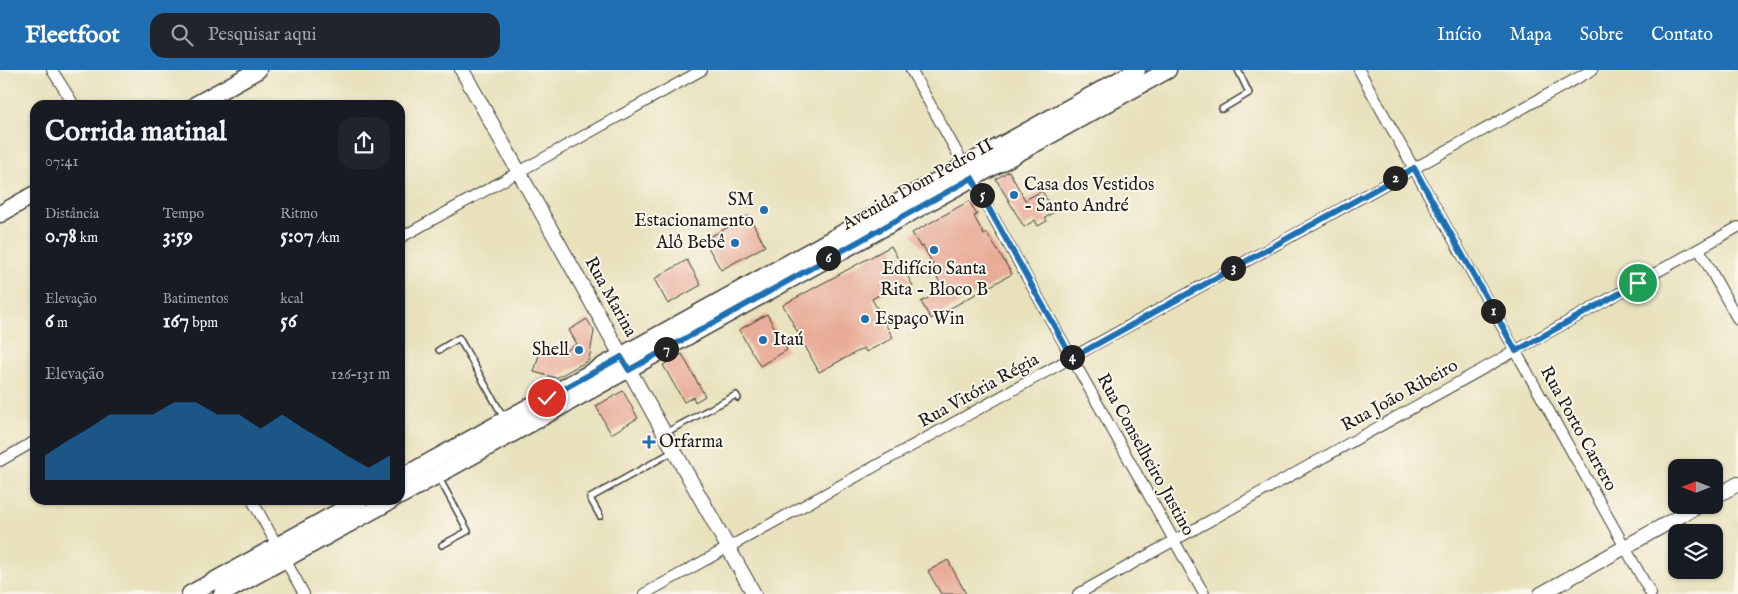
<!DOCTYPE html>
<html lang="pt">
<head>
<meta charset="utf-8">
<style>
	:root { --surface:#171b24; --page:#20242c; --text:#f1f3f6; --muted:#9ea1a6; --accent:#1f6fb2 }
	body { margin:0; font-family:"IM FELL English",serif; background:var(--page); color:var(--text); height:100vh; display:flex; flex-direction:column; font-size:19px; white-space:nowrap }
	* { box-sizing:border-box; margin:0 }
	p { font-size:16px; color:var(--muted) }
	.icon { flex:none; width:28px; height:28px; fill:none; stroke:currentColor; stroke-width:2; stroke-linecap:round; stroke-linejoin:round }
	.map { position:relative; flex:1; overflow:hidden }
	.details { position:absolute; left:30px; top:30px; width:375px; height:405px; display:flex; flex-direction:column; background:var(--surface); border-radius:15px; box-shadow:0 1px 4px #0004 }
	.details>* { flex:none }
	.needle { width:32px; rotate:270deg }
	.tools { position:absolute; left:1668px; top:389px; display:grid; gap:10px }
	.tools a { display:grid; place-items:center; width:55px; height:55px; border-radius:10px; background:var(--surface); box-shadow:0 1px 4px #0004; font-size:25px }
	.pin { position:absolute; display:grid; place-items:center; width:42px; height:42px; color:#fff; margin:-21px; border:2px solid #fff; border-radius:50%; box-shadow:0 1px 5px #0007 }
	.km { position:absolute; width:25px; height:25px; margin:-12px; border-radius:50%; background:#222; color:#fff; font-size:14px; line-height:25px; text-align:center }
	.round { display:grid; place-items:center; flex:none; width:52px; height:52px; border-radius:15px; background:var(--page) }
	.head { display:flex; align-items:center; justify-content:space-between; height:85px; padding:0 15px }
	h1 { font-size:28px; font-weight:700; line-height:38px }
	.metrics { display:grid; grid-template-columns:repeat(3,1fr); gap:8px; height:85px; padding:5px 15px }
	.metrics div { display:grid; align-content:center }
	.metrics b { font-size:21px; font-weight:700 }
	.metrics small { font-size:14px; font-weight:400 }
	.metrics p { font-size:14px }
	.chart { height:140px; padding:10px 15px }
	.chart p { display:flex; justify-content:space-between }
	.chart svg { width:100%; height:90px; margin-top:5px; fill:var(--accent); opacity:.7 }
	header { display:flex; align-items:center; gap:30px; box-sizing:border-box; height:70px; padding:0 25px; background:var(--accent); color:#fff }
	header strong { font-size:24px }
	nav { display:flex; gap:28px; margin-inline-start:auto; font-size:18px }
	.search { width:350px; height:45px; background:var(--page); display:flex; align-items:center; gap:12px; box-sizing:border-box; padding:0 18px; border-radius:15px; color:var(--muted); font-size:19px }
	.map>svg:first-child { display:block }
	.building { fill:#e8ac98 }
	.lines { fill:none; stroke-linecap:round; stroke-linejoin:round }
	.lane-casing { stroke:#3b3a34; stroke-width:8 }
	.street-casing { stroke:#3b3a34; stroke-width:12 }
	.secondary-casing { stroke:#3b3a34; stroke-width:16 }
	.primary-casing { stroke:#3b3a34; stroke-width:19 }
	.lane { stroke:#fff; stroke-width:5 }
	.street { stroke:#fff; stroke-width:10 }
	.secondary { stroke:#fff; stroke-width:14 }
	.primary { stroke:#fff; stroke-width:16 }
	.route-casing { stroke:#fff; stroke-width:10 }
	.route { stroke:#1f6fb2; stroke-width:6 }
	.poi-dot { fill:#1f6fb2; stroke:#fbf7ec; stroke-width:2 }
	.labels { text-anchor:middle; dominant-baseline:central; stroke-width:4; stroke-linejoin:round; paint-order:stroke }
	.street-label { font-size:18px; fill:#1c1c1c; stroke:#fbf7ec }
	.poi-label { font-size:18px; fill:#1c1c1c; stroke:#fbf7ec; text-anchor:start }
</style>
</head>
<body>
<header>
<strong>Fleetfoot</strong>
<div class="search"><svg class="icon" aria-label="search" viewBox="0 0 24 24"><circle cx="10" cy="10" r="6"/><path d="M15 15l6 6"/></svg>Pesquisar aqui</div>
<nav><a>Início</a><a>Mapa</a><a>Sobre</a><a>Contato</a></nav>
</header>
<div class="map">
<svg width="1738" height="524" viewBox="0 0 1738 524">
	<rect width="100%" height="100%" fill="#fbf7ec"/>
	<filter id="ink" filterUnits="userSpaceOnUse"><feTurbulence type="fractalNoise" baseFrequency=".02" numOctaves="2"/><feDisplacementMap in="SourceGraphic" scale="10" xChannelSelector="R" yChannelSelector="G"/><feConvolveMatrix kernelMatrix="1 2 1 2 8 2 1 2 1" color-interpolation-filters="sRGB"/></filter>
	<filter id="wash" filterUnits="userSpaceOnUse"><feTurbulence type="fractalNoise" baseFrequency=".0096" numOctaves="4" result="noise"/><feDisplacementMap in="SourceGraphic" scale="20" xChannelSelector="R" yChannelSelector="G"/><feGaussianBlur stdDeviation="1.12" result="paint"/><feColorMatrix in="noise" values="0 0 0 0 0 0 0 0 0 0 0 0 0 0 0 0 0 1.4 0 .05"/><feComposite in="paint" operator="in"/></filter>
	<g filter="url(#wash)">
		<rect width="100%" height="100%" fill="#e8e1bc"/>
		<g id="blocks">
			<g class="building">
				<path d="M 1009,101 L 1025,130 L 1042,121 L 1054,142 L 1045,148 L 1047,151 L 1038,156 L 1035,150 L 1024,157 L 996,109 Z"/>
				<path d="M 969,131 L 977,145 L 974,146 L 984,165 L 987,163 L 1012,204 L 931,249 L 921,232 L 944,219 L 930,196 L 933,194 L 923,176 L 921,178 L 912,163 Z"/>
				<path d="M 749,146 L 765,176 L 721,200 L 704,170 Z"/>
				<path d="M 891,176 L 913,216 L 900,224 L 896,216 L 872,229 L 893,268 L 866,282 L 864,278 L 819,302 L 783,235 Z"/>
				<path d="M 687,190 L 701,215 L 668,234 L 654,209 Z"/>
				<path d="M 767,244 L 787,280 L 760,296 L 739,260 Z"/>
				<path d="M 587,249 L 594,261 L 589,290 L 556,308 L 534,302 L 541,278 L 562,283 L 577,274 L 569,260 Z"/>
				<path d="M 682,284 L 705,326 L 695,332 L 693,327 L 684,332 L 663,295 Z"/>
				<path d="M 623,321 L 638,348 L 611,364 L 596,336 Z"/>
				<path d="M 948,490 L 966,524 L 941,524 L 928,501 Z"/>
			</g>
		</g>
	</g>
	<g filter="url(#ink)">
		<use href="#blocks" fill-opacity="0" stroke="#3b3a34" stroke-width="1"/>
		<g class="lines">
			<defs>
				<g id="lane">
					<path d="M 1222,39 L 1249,23 L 1238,0"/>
					<path d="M 439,280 L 459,268 L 504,348"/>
					<path d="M 665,363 L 736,325 L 738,328"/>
					<path d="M 439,408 L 468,461 L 442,475"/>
					<path d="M 600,446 L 590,428 L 674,381"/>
				</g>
				<g id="street">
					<path d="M 52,0 L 74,35"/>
					<path d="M 911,0 L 1204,524"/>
					<path d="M 1359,0 L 1651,524"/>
					<path d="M 400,168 L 702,0"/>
					<path d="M 1699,179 L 1738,250"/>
					<path d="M 0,391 L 35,371"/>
					<path d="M 252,430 L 304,524"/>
					<path d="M 644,524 L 1592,0"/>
					<path d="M 1078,524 L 1738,157"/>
				</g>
				<g id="secondary">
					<path d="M 462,0 L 754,524"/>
					<path d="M 1714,427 L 1738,414"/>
					<path d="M 1541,524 L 1700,435"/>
				</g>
				<g id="primary">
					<path d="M 195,35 L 258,0"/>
					<path d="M 0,144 L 35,124"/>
					<path d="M 400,408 L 1137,0"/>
					<path d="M 400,426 L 1168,0"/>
					<path d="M 190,524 L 360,430"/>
					<path d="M 222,524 L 392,430"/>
				</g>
			</defs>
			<use href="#lane" class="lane-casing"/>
			<use href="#street" class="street-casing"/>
			<use href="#secondary" class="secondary-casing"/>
			<use href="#primary" class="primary-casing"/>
			<use href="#lane" class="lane"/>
			<use href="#street" class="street"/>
			<use href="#secondary" class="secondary"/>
			<use href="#primary" class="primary"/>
		</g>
	</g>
	<g class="lines" filter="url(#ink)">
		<defs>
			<path id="route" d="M 547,328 L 621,287 L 629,300 L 972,108 L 1072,288 L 1414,98 L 1516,281 L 1638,213"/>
		</defs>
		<use href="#route" class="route-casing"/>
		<use href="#route" class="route"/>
	</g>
	<g class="poi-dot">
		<circle cx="1014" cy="125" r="5"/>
		<circle cx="764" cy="140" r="5"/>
		<circle cx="735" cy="173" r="5"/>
		<circle cx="934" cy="180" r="5"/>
		<circle cx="865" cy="249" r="5"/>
		<circle cx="763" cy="270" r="5"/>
		<circle cx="579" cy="280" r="5"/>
		<path d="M646.5 364.5h5v5h5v5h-5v5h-5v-5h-5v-5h5z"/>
	</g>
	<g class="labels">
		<g class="street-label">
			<text transform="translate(918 115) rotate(-29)">Avenida Dom Pedro II</text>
			<text transform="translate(610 227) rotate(61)">Rua Marina</text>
			<text transform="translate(979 321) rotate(-29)">Rua Vitória Régia</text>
			<text transform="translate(1400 326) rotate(-29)">Rua João Ribeiro</text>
			<text transform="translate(1578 359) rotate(61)">Rua Porto Carrero</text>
			<text transform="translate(1145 385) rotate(61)">Rua Conselheiro Justino</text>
		</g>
		<g class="poi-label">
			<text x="1024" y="115">Casa dos Vestidos<tspan x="1024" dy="21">- Santo André</tspan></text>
			<text x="754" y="130" text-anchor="end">SM<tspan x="754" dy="21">Estacionamento</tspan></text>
			<text x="725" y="173" text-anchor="end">Alô Bebê</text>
			<text x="934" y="199" text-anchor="middle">Edifício Santa<tspan x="934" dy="21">Rita - Bloco B</tspan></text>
			<text x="875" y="249">Espaço Win</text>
			<text x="773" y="270">Itaú</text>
			<text x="569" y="280" text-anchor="end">Shell</text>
			<text x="659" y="372">Orfarma</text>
		</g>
	</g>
</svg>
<div class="tools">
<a><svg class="needle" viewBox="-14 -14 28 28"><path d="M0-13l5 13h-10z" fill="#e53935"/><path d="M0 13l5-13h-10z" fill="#9ea1a6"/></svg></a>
<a><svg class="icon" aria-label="layers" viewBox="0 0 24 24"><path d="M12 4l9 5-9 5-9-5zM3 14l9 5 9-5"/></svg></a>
</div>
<div class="pin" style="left:1638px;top:213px;background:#1e9e55"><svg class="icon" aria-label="arrive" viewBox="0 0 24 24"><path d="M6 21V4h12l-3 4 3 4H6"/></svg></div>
<div class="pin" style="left:547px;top:328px;background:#d93025"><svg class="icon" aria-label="check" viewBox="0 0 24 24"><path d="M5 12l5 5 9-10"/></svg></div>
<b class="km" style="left:1493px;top:241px">1</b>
<b class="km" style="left:1395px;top:108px">2</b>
<b class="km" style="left:1233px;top:198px">3</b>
<b class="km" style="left:1072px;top:287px">4</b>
<b class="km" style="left:982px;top:125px">5</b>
<b class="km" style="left:828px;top:188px">6</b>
<b class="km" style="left:666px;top:279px">7</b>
<section class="details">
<div class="head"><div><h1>Corrida matinal</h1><p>07:41</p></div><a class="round"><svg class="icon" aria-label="share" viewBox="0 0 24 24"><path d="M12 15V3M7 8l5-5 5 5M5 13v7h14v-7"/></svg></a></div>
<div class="metrics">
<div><p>Distância</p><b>0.78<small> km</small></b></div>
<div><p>Tempo</p><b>3:59</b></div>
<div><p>Ritmo</p><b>5:07<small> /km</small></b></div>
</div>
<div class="metrics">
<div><p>Elevação</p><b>6<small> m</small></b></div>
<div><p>Batimentos</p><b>167<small> bpm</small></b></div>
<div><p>kcal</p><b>56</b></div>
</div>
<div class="chart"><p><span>Elevação</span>126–131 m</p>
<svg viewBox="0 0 160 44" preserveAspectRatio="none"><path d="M0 44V32L10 25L20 19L30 12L40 12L50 12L60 6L70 6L80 12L90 12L100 19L110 12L120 19L130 25L140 32L150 38L160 32V44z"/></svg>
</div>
</section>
</div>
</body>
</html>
